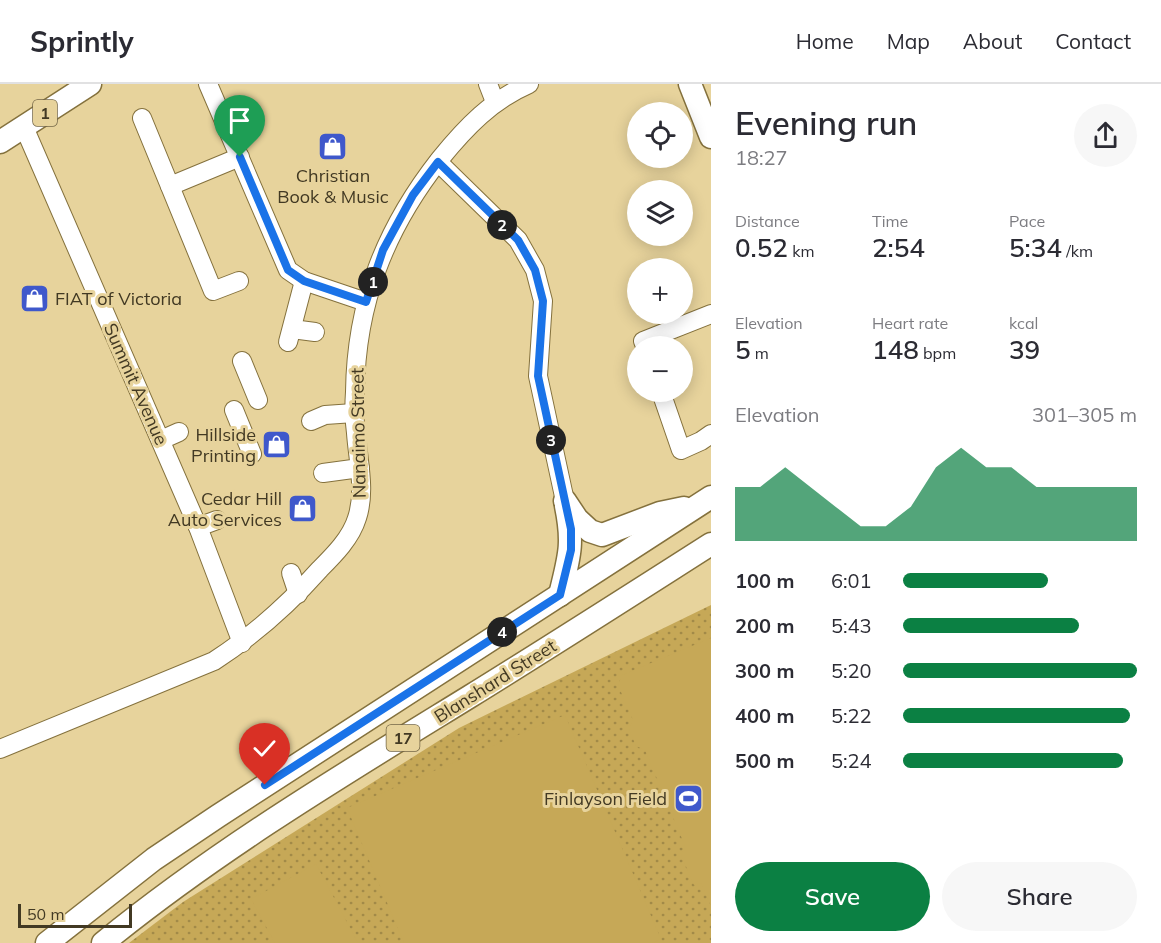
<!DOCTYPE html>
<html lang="en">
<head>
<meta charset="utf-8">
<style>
	:root { --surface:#fff; --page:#f7f7f7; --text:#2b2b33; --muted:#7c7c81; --line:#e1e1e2; --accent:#0b8043 }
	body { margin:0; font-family:Mulish,sans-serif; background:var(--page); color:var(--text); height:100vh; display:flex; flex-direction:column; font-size:22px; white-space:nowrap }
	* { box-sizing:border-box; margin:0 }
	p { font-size:20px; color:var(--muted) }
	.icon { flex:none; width:33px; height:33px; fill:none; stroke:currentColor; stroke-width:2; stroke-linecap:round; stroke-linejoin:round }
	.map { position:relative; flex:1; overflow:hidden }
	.side { display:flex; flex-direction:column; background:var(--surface); width:450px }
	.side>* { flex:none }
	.fabs { position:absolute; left:627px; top:18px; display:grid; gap:12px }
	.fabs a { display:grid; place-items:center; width:66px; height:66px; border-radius:50%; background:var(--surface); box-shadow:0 3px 15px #0003; font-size:30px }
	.scale { position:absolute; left:18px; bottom:15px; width:114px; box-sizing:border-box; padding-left:6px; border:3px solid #423923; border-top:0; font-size:16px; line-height:21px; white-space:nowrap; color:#423923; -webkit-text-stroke:4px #e7d39c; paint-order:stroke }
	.pin { position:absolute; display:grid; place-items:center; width:51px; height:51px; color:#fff; margin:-62px -26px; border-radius:50% 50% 50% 0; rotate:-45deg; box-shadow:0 0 6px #0007 }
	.pin .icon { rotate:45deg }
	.km { position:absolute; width:30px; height:30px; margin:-15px; border-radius:50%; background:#222; color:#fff; font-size:16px; line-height:30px; text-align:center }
	.round { display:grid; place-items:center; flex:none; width:63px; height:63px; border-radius:32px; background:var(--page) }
	.summary { display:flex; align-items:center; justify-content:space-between; height:102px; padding:0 24px }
	h1 { font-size:33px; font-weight:600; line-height:45px }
	.stats { display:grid; grid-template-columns:repeat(3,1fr); gap:9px; height:102px; padding:6px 24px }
	.stats div { display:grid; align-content:center }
	.stats b { font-size:26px; font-weight:600 }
	.stats small { font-size:16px; font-weight:400 }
	.stats p { font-size:16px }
	.chart { height:168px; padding:12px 24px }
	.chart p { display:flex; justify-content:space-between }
	.chart svg { width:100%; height:108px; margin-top:6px; fill:var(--accent); opacity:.7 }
	.cta { display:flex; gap:12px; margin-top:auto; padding:12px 24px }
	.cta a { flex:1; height:69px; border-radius:36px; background:var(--accent); color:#fff; font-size:24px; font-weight:600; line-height:69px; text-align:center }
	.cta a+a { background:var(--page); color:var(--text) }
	ul { padding:0 24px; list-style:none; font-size:20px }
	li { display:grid; grid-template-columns:96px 72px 1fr; align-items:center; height:45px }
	li i { height:15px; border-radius:8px; background:var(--accent) }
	header { display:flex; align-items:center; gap:36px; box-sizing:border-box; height:84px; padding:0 30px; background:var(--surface); border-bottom:2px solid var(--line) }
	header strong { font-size:28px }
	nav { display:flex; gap:33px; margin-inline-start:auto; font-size:21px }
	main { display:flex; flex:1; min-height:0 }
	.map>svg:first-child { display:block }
	.park { fill:url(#park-dots) }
	.pitch { fill:#c6a857 }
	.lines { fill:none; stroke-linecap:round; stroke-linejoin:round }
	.minor-casing { stroke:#84713d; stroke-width:20 }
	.major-casing { stroke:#84713d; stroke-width:25 }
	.minor { stroke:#fff; stroke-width:18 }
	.major { stroke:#fff; stroke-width:22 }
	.route-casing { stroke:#fff; stroke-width:12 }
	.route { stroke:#1a73e8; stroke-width:8 }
	.labels { text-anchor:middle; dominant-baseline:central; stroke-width:6; stroke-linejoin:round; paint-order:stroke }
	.shield { fill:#e7d39c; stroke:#746747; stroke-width:1.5 }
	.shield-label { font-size:16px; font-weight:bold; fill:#423923 }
	.poi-label { font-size:18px; fill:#423923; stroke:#e7d39c; text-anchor:end }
	.street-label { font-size:18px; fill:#423923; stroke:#e7d39c }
</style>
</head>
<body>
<header>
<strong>Sprintly</strong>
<nav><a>Home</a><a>Map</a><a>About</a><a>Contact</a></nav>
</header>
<main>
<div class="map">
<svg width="711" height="859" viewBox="0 0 711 859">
	<defs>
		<pattern id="park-dots" width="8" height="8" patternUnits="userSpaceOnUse" patternTransform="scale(1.5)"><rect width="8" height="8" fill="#c6a857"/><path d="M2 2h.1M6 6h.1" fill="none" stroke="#a28a48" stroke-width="1.8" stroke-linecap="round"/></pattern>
	</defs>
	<rect width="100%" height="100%" fill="#e7d39c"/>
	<path class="park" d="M 711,521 L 711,859 L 129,859 L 183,818 L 459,644 Z"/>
	<g class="pitch">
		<path d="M 711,554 L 711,822 L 701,799 L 694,801 L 681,771 L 685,762 L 645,666 L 636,662 L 629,645 L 633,636 L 618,601 L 622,591 Z"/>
		<path d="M 565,631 L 661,855 L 652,859 L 404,859 L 347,724 Z"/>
		<path d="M 316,780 L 358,859 L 275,859 L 251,815 Z"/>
	</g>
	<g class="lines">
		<defs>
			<g id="minor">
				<path d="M 208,0 L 288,186 L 304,197 L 366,218"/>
				<path d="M 488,0 L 495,18"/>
				<path d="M 142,34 L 213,207 L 239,197"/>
				<path d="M 24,43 L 198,443 L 242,559"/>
				<path d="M 438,78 L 518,156 L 535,186 L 543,217 L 538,292 L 565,417"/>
				<path d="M 170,102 L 240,73"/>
				<path d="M 292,245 L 315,248"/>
				<path d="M 288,258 L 304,197"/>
				<path d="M 645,262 L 643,257 L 711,230"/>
				<path d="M 242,277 L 258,316"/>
				<path d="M 661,308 L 681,366 L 701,357 L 711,350"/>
				<path d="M 234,326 L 252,370"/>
				<path d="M 311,337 L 325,331 L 354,329"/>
				<path d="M 161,356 L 179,348"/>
				<path d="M 323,389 L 360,384"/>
				<path d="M 198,443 L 217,436"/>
				<path d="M 291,489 L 298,510"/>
				<path d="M 0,665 L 214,577 C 254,551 288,521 320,485 C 334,471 351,454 357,434 C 366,407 358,377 356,349 C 354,335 354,322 355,308 C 356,219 385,145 440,75 C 466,43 492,16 529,0"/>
			</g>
			<g id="major">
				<path d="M 690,0 L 711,53"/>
				<path d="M 0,58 L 90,0"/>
				<path d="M 565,417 L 577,435 L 590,447 L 602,451 L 660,429 L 684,424"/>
				<path d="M 560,511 C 569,473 574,461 566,422"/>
				<path d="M 47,859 L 154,775 L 218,732 L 711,413"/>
				<path d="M 103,859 C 217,766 344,690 469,613 C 550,563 631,511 711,460"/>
			</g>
		</defs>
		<use href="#minor" class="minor-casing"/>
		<use href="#major" class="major-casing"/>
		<use href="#minor" class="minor"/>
		<use href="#major" class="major"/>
	</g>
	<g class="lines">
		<defs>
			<path id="route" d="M 240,73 L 288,186 L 304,197 L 366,218 L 383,166 L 413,111 L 438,78 L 518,156 L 535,186 L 543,217 L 538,292 L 571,445 L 571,466 L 560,511 L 265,701"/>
		</defs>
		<use href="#route" class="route-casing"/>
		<use href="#route" class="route"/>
	</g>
	<defs>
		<symbol id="shop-square" viewBox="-11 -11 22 22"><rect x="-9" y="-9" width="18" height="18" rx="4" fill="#3f58cb" stroke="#e7d39c"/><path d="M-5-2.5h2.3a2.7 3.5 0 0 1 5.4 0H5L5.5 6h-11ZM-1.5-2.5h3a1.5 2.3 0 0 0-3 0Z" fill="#fff"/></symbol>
		<symbol id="stadium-square" viewBox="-11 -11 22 22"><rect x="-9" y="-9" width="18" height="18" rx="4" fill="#3f58cb" stroke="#e7d39c"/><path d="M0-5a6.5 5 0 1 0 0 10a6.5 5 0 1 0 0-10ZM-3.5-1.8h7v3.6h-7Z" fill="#fff"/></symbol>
	</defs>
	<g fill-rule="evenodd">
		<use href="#shop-square" x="316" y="46" width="33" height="33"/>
		<use href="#shop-square" x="18" y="198" width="33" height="33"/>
		<use href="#shop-square" x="260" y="344" width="33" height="33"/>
		<use href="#shop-square" x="286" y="408" width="33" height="33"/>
		<use href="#stadium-square" x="672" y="698" width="33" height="33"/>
	</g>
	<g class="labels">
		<g class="shield">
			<rect x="33" y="16" width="24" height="26" rx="4.5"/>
			<rect x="386.5" y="641" width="33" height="26" rx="4.5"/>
		</g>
		<g class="shield-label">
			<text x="45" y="29">1</text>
			<text x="403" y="654">17</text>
		</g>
		<g class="poi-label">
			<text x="333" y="91" text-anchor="middle">Christian<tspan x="333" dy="21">Book &amp; Music</tspan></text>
			<text x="55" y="214" text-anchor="start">FIAT of Victoria</text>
			<text x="256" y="350">Hillside<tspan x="256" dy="21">Printing</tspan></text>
			<text x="282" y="414">Cedar Hill<tspan x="282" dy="21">Auto Services</tspan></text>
			<text x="667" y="714">Finlayson Field</text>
		</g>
		<g class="street-label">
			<text transform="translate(136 300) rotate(66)">Summit Avenue</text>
			<text transform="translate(358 349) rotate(-91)">Nanaimo Street</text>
			<text transform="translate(495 597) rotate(-32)">Blanshard Street</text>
		</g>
	</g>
</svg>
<div class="fabs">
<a><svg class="icon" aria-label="locate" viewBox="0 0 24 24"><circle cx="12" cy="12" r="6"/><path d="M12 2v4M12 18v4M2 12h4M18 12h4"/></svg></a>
<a><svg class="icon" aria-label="layers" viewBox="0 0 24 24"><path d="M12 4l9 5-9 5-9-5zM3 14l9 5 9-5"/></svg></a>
<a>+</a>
<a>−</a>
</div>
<div class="scale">50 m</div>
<div class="pin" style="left:240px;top:73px;background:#1e9e55"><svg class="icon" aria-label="arrive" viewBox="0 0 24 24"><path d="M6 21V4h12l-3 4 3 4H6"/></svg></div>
<div class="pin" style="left:265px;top:701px;background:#d93025"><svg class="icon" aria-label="check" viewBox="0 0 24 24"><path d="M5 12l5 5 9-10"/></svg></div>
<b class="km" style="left:373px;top:198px">1</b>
<b class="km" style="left:502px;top:141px">2</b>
<b class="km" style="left:551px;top:356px">3</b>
<b class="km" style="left:502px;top:548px">4</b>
</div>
<section class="side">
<div class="summary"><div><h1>Evening run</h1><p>18:27</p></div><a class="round"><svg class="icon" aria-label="share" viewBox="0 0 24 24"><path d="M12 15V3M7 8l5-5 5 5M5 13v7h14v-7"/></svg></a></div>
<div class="stats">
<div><p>Distance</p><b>0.52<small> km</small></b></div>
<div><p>Time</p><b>2:54</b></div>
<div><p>Pace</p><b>5:34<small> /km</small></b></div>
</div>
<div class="stats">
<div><p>Elevation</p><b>5<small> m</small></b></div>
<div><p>Heart rate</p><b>148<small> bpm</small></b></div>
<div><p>kcal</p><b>39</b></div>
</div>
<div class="chart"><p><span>Elevation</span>301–305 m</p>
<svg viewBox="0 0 160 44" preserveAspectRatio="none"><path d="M0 44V22L10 22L20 14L30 22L40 30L50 38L60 38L70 30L80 14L90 6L100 14L110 14L120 22L130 22L140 22L150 22L160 22V44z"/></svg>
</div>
<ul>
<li><b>100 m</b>6:01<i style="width:62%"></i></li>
<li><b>200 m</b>5:43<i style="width:75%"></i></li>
<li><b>300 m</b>5:20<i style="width:100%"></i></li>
<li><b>400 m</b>5:22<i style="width:97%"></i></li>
<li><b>500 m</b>5:24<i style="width:94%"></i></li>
</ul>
<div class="cta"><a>Save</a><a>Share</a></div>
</section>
</main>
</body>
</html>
